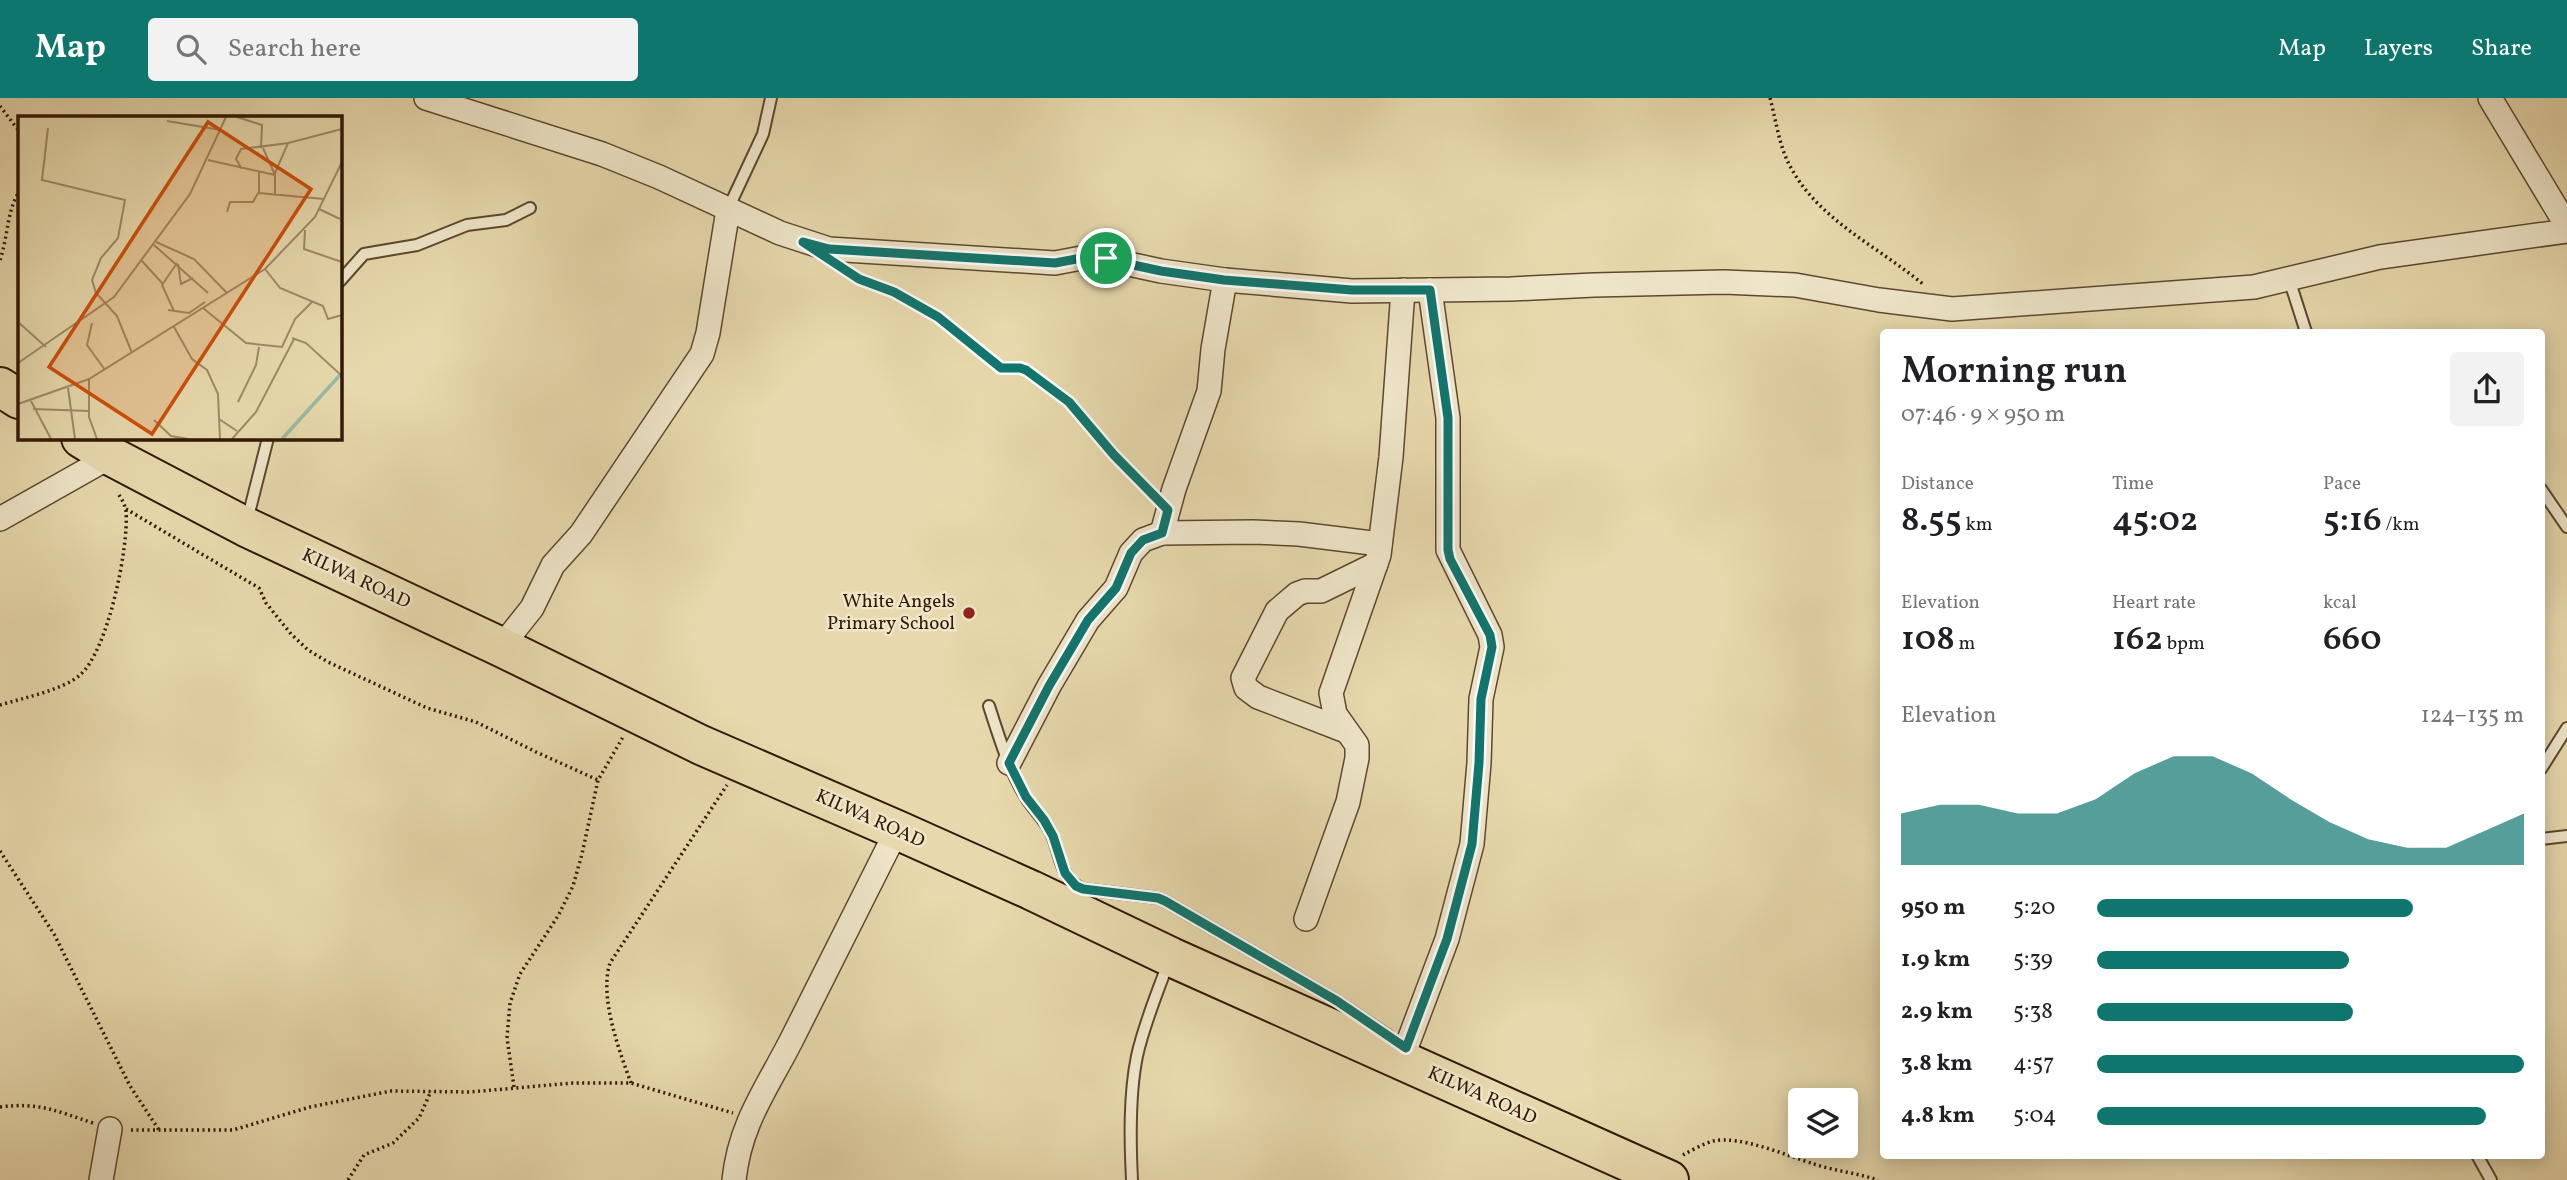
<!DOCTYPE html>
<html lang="en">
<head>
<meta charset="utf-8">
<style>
	:root { --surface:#fff; --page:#f2f2f2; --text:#202124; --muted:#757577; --accent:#0f766e }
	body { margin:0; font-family:Vollkorn,serif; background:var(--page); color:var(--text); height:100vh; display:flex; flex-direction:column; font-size:26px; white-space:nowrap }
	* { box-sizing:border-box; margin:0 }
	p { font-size:23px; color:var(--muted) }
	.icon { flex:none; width:38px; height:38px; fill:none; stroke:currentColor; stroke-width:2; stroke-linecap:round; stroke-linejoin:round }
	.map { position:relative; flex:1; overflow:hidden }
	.details { position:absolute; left:1880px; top:231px; width:665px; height:830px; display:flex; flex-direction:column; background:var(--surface); border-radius:7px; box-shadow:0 4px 18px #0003 }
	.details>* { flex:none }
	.buttons { position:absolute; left:1788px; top:990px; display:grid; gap:14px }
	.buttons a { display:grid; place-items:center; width:70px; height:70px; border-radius:7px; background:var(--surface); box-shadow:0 4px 18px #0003; font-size:35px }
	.pin { position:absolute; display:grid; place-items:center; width:60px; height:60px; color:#fff; margin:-30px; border:4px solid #fff; border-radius:50%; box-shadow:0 2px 7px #0007 }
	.round { display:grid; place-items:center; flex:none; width:74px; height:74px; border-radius:7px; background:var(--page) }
	.head { display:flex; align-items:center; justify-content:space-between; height:119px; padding:0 21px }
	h1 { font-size:38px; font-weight:600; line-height:52px }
	.metrics { display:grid; grid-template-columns:repeat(3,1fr); gap:10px; height:119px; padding:7px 21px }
	.metrics div { display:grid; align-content:center }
	.metrics b { font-size:35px; font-weight:600 }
	.metrics small { font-size:19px; font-weight:400 }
	.metrics p { font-size:19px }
	.chart { height:196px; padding:14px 21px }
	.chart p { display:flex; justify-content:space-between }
	.chart svg { width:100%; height:126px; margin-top:7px; fill:var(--accent); opacity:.7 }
	ul { padding:0 21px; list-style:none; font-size:23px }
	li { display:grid; grid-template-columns:112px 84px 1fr; align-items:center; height:52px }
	li i { height:18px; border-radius:9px; background:var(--accent) }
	header { display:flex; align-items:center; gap:42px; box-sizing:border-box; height:98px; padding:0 35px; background:var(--accent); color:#fff }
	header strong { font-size:33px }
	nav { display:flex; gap:38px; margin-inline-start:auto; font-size:24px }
	.search { width:490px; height:63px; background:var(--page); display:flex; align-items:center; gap:18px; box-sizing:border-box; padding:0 24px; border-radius:7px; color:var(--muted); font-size:26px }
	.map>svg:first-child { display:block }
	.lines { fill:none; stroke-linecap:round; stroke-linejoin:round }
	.service-casing { stroke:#5e482e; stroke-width:14 }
	.minor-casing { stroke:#5e482e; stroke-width:26 }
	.trunk-casing { stroke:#311704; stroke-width:42 }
	.path { stroke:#311704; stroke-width:3.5; stroke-dasharray:2 3.5; stroke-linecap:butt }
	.service { stroke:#efe6ca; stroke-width:10 }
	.minor { stroke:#efe6ca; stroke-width:23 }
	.trunk { stroke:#e7d9ad; stroke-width:38 }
	.route-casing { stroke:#fff; stroke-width:14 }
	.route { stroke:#0f766e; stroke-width:9 }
	.poi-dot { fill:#8f2418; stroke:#efe6ca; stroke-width:2.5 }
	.labels { text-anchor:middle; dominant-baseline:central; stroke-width:5; stroke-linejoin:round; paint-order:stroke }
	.street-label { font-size:19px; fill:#311704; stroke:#efe6ca }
	.poi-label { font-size:19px; fill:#311704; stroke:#efe6ca; text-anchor:end }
	.inset-river { fill:none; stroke:#97baa8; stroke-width:3.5 }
	.inset-road { fill:none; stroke:#9e8b69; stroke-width:2 }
	.view { fill:#cd4f0b; fill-opacity:0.15; stroke:#cd4f0b; stroke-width:3.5 }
	.inset-edge { fill:none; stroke:#311704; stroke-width:3.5 }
</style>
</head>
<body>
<header>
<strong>Map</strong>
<div class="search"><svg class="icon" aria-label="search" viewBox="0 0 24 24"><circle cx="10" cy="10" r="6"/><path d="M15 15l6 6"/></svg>Search here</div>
<nav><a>Map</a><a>Layers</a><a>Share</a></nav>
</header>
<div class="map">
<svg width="2567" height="1082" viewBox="0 0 2567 1082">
	<rect width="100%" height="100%" fill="#e7d9ad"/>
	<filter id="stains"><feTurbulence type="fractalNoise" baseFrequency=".00286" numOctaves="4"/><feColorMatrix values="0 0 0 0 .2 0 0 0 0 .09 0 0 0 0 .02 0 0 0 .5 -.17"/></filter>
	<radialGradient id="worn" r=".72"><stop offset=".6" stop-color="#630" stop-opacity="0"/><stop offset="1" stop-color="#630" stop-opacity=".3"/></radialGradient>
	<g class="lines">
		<defs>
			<g id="service">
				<path d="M 728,111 L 763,36 L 771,0"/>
				<path d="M 2289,181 L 2306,234"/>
				<path d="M 340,183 L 364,156 L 417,147 L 467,127 L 506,122 L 530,110"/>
				<path d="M 2541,391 L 2567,429"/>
				<path d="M 247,423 L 268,340"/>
				<path d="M 989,608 C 999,639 1008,669 1025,698 C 1033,712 1046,722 1052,737 C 1061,758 1060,781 1083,791 L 1158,800 L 1165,803 L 1337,903 L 1389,938"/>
				<path d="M 2541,671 L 2567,630"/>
				<path d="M 2541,741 L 2567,738"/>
				<path d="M 2477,1057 L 2491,1082"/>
				<path d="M 1132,1082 C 1130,1042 1129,997 1137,958 C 1144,926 1157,896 1168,865"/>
			</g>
			<g id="minor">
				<path d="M 426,0 L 602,56 L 659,79 L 780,135 L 829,151 L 1055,165 L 1092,158 L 1161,173 L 1225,182 L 1352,193 L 1511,191 L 1594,187 L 1724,184 L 1795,187 L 1879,202 L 1952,211 L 2254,189 L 2380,159 L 2567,133"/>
				<path d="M 2490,0 L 2567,128"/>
				<path d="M 0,421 L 101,364 L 107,356"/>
				<path d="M 1162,435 L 1174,391 L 1209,293 L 1213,251 L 1225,182"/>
				<path d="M 501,549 L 532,510 L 553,467 L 581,436 L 702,256 L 708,235 L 728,112"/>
				<path d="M 1346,633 L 1258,599 L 1246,590 L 1243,580 L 1277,513 L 1297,496 L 1305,493 L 1321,493 L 1376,466"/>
				<path d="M 1009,665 L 1049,588 L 1088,522 L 1116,490 L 1131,455 L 1143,442 L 1162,435 L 1253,434 L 1299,436 L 1380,446"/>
				<path d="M 1306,821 L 1348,704 L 1357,660 L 1357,647 L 1335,616 L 1331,595 L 1379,457 L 1391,359 L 1403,192"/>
				<path d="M 1399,961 L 1406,950 L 1447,841 L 1472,746 L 1479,665 L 1481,601 L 1492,549 L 1490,537 L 1448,452 L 1448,320 L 1430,192"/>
				<path d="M 101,1082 L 110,1031"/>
				<path d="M 734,1082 C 740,1024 768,989 793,939 C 828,870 863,801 897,732"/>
			</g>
			<g id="trunk">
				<path d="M 0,289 L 19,301"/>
				<path d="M 81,340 L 107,356 L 246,429 L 501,549 L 701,647 L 897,732 L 1031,792 L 1171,859 L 1669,1082"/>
			</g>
		</defs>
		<use href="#service" class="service-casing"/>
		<use href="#minor" class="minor-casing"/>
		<use href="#trunk" class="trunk-casing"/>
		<g class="path">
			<path d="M 1770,0 C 1776,22 1779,48 1790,68 C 1818,122 1879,149 1924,187"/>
			<path d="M 0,8 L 19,33"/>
			<path d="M 0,162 C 8,139 7,112 19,94"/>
			<path d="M 849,173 L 859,181 L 894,194 L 938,218 L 1001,270 L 1020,269 L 1026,272 L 1069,304 L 1114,357 L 1152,395"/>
			<path d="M 126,411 L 259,490 L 266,505 L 291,536 L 308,552 L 328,564 L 427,610 L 476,624 L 536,654 L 598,682"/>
			<path d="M 0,607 C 23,600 63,592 80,577 C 108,553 129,449 126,413 C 125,406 121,400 117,394"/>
			<path d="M 0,753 L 54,836 L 130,988 L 159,1032"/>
			<path d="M 631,985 C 619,952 599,899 610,865 L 727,687"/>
			<path d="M 514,989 L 507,940 L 510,905 L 520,876 L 558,818 L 573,788 L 582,756 L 598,682 L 623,639"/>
			<path d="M 0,1009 C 40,1004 56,1013 93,1025"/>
			<path d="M 131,1032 L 233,1032 L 310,1009 L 391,993 L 470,994 L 573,985 L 631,985 L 733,1015"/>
			<path d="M 1683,1057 C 1692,1052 1703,1046 1713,1043 C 1740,1037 1788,1058 1814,1066 C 1835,1073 1857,1075 1878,1082"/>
			<path d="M 348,1082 L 364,1057 L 393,1045 L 419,1020 L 431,993"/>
		</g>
		<use href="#service" class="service"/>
		<use href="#minor" class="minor"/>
		<use href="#trunk" class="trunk"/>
	</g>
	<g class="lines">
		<defs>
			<path id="route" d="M 803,144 L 829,151 L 1055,165 L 1092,158 L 1161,173 L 1224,182 L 1352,192 L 1430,192 L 1448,320 L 1448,452 L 1450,461 L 1490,537 L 1492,549 L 1481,601 L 1479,665 L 1472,746 L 1447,841 L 1406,950 L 1337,903 L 1165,803 L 1158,800 L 1083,791 L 1076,788 L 1065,775 L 1053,738 L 1044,722 L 1026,699 L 1009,665 L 1049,588 L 1088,522 L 1116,490 L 1131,455 L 1143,442 L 1162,435 L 1168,412 L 1114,357 L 1069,304 L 1026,272 L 1020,270 L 1001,270 L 938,219 L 894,194 L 859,181 Z"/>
		</defs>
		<use href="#route" class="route-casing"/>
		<use href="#route" class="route"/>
	</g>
	<circle class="poi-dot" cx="969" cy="515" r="7"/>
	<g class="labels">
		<g class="street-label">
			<text transform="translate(356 481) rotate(25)">KILWA ROAD</text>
			<text transform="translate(870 721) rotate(24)">KILWA ROAD</text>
			<text transform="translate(1482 998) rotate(24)">KILWA ROAD</text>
		</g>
		<g class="poi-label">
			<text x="955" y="504">White Angels<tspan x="955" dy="22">Primary School</tspan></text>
		</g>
	</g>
	<g transform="translate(18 18)">
		<rect width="324" height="324" fill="#e7d9ad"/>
		<path class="inset-river" d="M 264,323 L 322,259"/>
		<path class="inset-road" d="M 219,1 L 244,9 L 243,32M 149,5 L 203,14M 30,12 L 24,64 L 107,84 L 100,122 L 83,142 L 74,164 L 78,177 L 99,200 L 114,237M 245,32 L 257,59M 190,44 L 257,59M 224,53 L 218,43 L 223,33 L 271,27M 241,56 L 241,77 L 306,83M 257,80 L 257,57 L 270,27 L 324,13M 301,93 L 322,103M 209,96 L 212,86 L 235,86 L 240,77M 287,114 L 286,133 L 324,146M 138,126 L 176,143 L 209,177M 136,129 L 190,177M 124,145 L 144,167M 160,148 L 163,168 L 175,162M 247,153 L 262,172 L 305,190 L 310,203 L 324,199M 185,192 L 228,227 L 264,231 L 277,203 L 294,186M 150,194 L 171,197 L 187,186M 156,195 L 144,169 L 159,147M 0,206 L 28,231M 74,207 L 69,229 L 87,254M 156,211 L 174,243 L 189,254 L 200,278 L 202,323M 274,222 L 288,227 L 324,260M 0,247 L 96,181 L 172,78 L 208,1M 71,263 L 71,301 L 79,323M 50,272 L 57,323M 13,285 L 33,323M 220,286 L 238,249 L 241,231M 0,288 L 71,263 L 247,153 L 297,101 L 324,46M 15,293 L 71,295M 201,303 L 219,315M 136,304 L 153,320 L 170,323M 214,323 L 238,296 L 276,223"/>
		<path class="view" d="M 190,6 L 293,73 L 134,318 L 31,251 Z"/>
		<rect width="324" height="324" class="inset-edge"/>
	</g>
	<rect width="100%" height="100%" filter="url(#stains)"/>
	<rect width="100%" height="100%" fill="url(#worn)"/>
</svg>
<div class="buttons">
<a><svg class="icon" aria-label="layers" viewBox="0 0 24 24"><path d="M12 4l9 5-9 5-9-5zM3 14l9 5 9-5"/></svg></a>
</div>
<div class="pin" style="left:1106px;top:160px;background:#1e9e55"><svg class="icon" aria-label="arrive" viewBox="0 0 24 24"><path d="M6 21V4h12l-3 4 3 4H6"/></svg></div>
<section class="details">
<div class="head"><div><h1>Morning run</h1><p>07:46 · 9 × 950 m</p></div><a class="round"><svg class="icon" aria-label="share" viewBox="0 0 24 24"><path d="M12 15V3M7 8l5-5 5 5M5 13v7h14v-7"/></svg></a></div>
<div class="metrics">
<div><p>Distance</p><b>8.55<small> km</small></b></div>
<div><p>Time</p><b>45:02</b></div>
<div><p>Pace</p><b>5:16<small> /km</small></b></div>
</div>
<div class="metrics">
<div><p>Elevation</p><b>108<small> m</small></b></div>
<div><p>Heart rate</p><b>162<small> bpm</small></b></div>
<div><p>kcal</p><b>660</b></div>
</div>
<div class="chart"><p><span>Elevation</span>124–135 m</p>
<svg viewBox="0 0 160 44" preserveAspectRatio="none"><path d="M0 44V26L10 23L20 23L30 26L40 26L50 21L60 12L70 6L80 6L90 12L100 21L110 29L120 35L130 38L140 38L150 32L160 26V44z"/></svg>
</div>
<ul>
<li><b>950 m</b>5:20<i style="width:74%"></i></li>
<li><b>1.9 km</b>5:39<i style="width:59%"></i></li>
<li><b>2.9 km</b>5:38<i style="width:60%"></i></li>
<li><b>3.8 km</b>4:57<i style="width:100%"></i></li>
<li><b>4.8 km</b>5:04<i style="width:91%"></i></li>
</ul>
</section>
</div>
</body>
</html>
